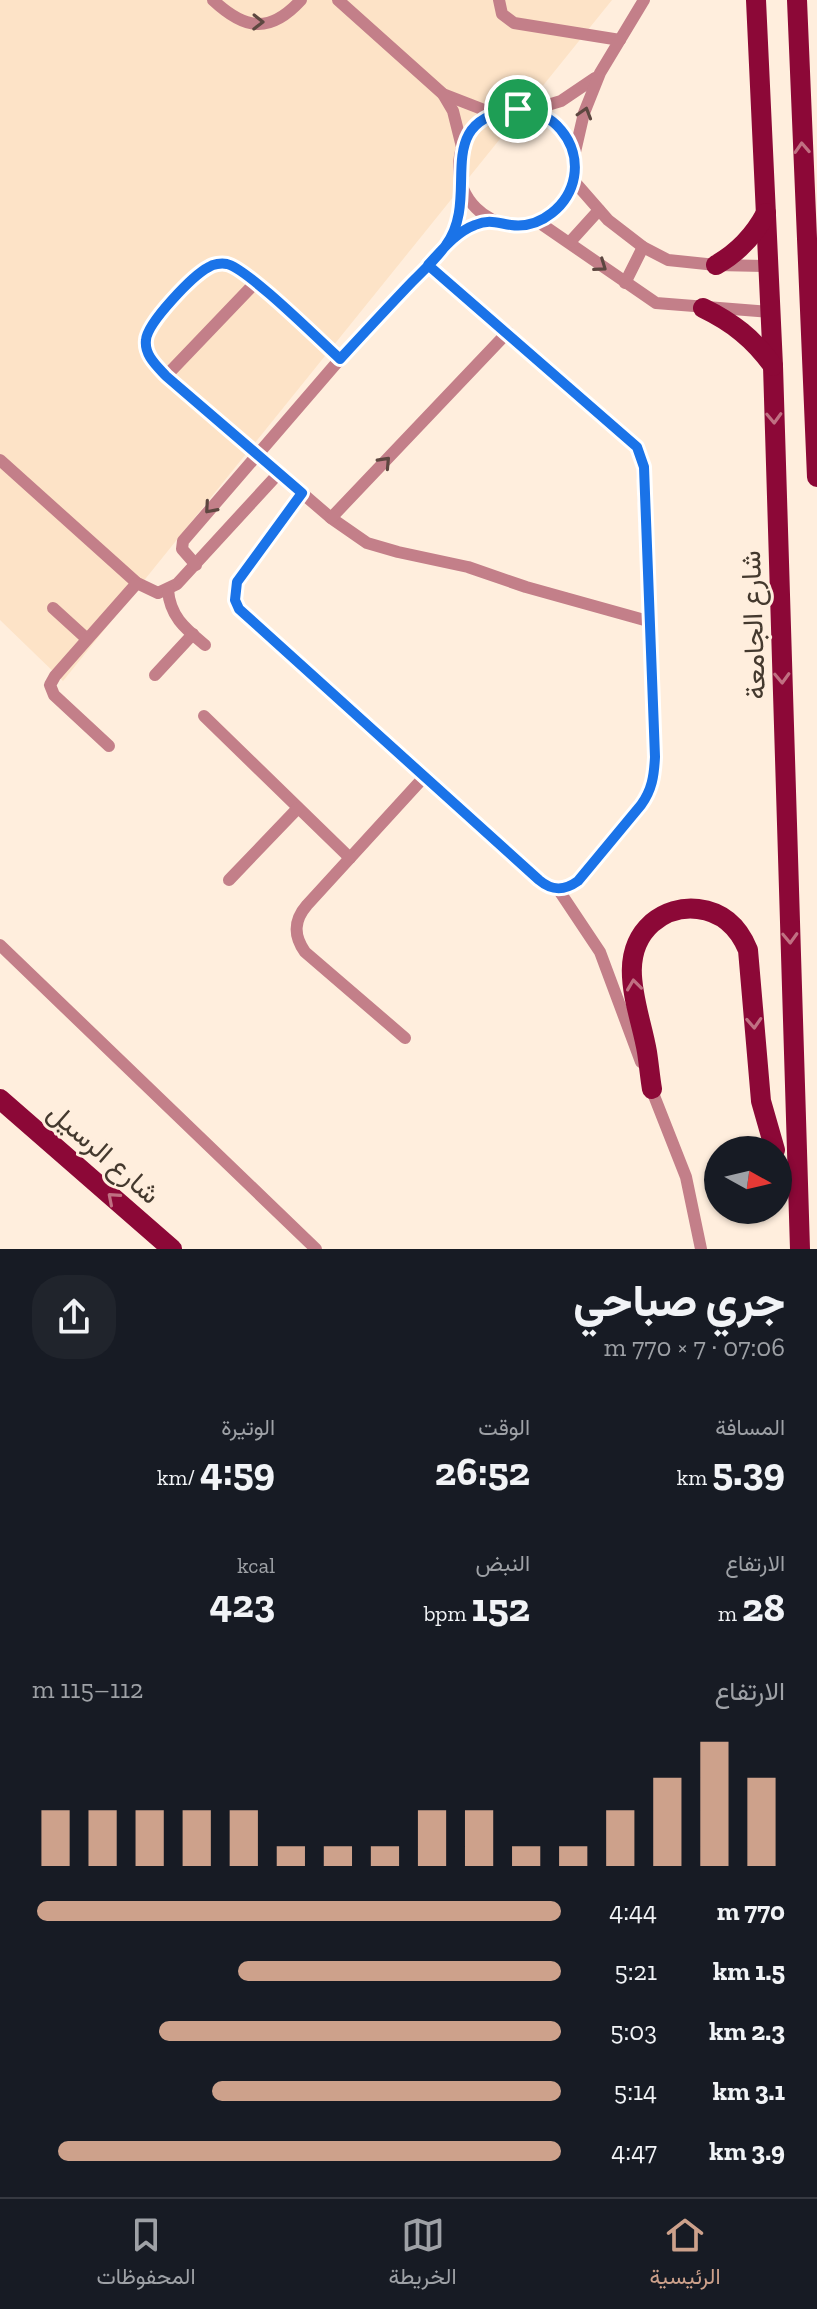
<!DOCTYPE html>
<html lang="ar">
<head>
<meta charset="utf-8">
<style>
	:root { --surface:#171b24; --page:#20242c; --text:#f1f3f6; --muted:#9ea1a6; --line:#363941; --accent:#cda18b }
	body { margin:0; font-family:"Zilla Slab",Vazirmatn,serif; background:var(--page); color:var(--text); direction:rtl; height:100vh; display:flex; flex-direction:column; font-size:30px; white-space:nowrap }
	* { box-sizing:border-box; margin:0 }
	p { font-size:26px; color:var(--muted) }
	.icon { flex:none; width:44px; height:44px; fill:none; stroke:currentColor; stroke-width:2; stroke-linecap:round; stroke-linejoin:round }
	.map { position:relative; height:1249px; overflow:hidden; direction:ltr }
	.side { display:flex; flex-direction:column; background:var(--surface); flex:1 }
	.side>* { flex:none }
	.needle { width:52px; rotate:98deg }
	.buttons { position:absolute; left:704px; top:1136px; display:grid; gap:16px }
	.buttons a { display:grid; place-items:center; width:88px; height:88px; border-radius:50%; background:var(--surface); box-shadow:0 2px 6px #0004; font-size:40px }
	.pin { position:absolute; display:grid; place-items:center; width:68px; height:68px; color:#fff; margin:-34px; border:4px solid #fff; border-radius:50%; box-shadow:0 2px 8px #0007 }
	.round { display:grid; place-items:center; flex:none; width:84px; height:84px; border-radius:32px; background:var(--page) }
	.headline { display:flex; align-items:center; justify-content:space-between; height:136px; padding:0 32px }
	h1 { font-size:44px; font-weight:800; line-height:60px }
	.metrics { display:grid; grid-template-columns:repeat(3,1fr); gap:12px; height:136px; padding:8px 32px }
	.metrics div { display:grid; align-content:center }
	.metrics b { font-size:40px; font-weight:800 }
	.metrics small { font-size:22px; font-weight:400 }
	.metrics p { font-size:22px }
	.chart { height:224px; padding:16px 32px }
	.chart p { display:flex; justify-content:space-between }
	.chart svg { width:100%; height:144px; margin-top:8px; stroke:var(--accent); stroke-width:6 }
	ul { padding:0 32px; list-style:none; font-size:26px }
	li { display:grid; grid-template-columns:128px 96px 1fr; align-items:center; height:60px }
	li i { height:20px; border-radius:10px; background:var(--accent) }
	.tab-bar { display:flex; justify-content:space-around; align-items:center; height:112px; border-top:2px solid var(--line); background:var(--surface); font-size:22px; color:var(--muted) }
	.tab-bar a { display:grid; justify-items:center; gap:4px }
	.tab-bar .active { color:var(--accent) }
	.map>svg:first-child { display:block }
	.built { fill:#fde3c7 }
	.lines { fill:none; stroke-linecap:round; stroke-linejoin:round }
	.lane { stroke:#c37f89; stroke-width:12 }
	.primary { stroke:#8c0837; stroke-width:20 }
	.oneway { stroke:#5d4740 }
	.oneway2 { stroke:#c07082 }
	.route-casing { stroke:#fff; stroke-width:16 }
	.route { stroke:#1a73e8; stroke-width:10 }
	.labels { text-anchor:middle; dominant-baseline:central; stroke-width:6; stroke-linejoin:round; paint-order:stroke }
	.street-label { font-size:28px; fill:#44392e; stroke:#fed }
</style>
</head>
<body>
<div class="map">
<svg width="817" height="1249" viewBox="0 0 817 1249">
	<rect width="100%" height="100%" fill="#fed"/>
	<path class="built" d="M 0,0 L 612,0 L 63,681 L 0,620 Z"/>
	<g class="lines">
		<g class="lane">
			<path d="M 213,0 C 245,30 270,34 301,0"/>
			<path d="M 338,0 L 443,94 L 492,113"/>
			<path d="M 499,0 L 502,14 L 514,23 L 620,40"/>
			<path d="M 443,94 L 453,111 L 462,147"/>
			<circle cx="517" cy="167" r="58"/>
			<path d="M 531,110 L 561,101 L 595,78"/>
			<path d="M 575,152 L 584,113 L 600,73 L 644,0"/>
			<path d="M 573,180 L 608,220 L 643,247 L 668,260 L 716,265 L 769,266"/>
			<path d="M 537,221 L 656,303 L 771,312"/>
			<path d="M 450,239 L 459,217 L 462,188"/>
			<path d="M 570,242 L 599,210"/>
			<path d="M 625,283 L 643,247"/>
			<path d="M 340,359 C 320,341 248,269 227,264 C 221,263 213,264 209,266 C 192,275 147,323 146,340 C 144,355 157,367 166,376 L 331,518 L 367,543 L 398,552 L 468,567 L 526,587 L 648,621"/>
			<path d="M 166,376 L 255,283"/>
			<path d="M 0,460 L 137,583 L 158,593 L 177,584 L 279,473"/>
			<path d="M 302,493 L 237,582 L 235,600 L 239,609 L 539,880 C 553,891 564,891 578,881 L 641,805 C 652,789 654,776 655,757 L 642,457 L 637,447 L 428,265"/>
			<path d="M 331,518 L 508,332"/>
			<path d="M 196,565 L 182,549 L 183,541 L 340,359 L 446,245 C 461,232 474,225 493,220"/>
			<path d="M 168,590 C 170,617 186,629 205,645"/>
			<path d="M 53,608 L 87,639"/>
			<path d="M 155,675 L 193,634"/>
			<path d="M 204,716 L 350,858"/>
			<path d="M 109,746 L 54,695 L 50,685 L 55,676 L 137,583"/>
			<path d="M 229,880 L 298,808"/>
			<path d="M 558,889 L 600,952 L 641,1062"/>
			<path d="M 0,945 L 316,1249"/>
			<path d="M 405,1038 L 305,952 C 293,935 294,920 307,905 L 425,776"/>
			<path d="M 649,1083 L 686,1177 L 701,1249"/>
		</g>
		<g class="primary">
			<path d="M 756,0 L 773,366 L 800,1249"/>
			<path d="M 797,0 L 817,477"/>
			<path d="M 716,265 C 739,252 754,236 766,213"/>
			<path d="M 703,308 C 732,322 754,339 773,366"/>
			<path d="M 652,1089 C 650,1077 649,1065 647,1052 C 640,1010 614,957 652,923 C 665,912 682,907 698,909 C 723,912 739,928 748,950 L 761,1101 L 775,1150"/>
			<path d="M 0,1099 L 172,1249"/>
		</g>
	</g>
	<defs><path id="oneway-chevron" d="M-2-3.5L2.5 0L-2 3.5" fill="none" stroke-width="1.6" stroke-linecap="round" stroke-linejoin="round" transform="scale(2)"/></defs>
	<g class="oneway">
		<use href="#oneway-chevron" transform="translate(258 22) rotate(1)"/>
		<use href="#oneway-chevron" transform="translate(585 113) rotate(-73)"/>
		<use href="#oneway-chevron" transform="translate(601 266) rotate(35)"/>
		<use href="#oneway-chevron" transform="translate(385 462) rotate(-47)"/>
		<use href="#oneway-chevron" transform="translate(210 508) rotate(131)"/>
	</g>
	<g class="oneway2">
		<use href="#oneway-chevron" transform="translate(802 148) rotate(-93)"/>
		<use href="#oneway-chevron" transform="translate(774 418) rotate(88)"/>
		<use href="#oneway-chevron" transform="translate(782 678) rotate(88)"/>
		<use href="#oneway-chevron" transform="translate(790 938) rotate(88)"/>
		<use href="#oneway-chevron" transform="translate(634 985) rotate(-97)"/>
		<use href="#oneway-chevron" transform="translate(754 1023) rotate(87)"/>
		<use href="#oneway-chevron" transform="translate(113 1198) rotate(-139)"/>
	</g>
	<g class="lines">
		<defs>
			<path id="route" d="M 518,109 C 427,119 483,195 446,245 C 437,258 424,270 412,282 C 388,307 364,333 340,359 C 320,341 248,269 227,264 C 221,263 213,264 209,267 C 193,275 147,323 146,340 C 144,355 157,366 166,376 L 302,493 L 237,582 L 235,600 L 239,609 L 539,880 C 552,891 564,891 578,881 L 641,805 C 652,790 654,776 655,757 L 644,467 L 637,447 L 428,265 C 442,250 456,232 475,225 C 489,219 497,223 511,225 C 541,229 569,205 574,177 C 577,160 572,143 561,130 C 550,116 535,111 518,109"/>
		</defs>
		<use href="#route" class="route-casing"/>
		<use href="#route" class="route"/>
	</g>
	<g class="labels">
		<g class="street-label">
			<text transform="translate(753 625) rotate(-92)">شارع الجامعة</text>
			<text transform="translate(104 1153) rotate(41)">شارع الرسيل</text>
		</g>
	</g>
</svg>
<div class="buttons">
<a><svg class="needle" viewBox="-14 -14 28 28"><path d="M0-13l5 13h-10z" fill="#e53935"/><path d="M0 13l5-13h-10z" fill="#9ea1a6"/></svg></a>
</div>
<div class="pin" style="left:518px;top:109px;background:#1e9e55"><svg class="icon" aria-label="arrive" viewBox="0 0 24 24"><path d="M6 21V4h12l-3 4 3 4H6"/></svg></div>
</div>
<section class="side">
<div class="headline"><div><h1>جري صباحي</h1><p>07:06 · 7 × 770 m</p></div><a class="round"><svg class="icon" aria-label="share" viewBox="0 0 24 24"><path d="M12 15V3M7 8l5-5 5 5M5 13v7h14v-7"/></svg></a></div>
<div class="metrics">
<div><p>المسافة</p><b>5.39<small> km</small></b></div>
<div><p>الوقت</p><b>26:52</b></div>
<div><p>الوتيرة</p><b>4:59<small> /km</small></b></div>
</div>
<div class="metrics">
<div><p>الارتفاع</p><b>28<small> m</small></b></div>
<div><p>النبض</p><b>152<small> bpm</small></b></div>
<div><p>kcal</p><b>423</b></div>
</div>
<div class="chart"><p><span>الارتفاع</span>112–115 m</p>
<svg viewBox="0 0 160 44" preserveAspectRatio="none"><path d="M5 44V27M15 44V27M25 44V27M35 44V27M45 44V27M55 44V38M65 44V38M75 44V38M85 44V27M95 44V27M105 44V38M115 44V38M125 44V27M135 44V17M145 44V6M155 44V17"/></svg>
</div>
<ul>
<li><b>770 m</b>4:44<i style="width:99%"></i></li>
<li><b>1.5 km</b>5:21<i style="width:61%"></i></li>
<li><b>2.3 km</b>5:03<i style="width:76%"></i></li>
<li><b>3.1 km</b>5:14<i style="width:66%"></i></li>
<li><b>3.9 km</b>4:47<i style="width:95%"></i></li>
</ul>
</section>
<nav class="tab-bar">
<a class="active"><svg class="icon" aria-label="home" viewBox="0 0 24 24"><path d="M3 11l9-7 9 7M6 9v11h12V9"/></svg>الرئيسية</a>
<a><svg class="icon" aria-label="map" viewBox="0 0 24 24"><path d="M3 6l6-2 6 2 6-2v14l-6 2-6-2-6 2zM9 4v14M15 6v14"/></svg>الخريطة</a>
<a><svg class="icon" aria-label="saved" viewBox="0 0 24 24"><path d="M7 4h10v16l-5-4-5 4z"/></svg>المحفوظات</a>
</nav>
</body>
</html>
